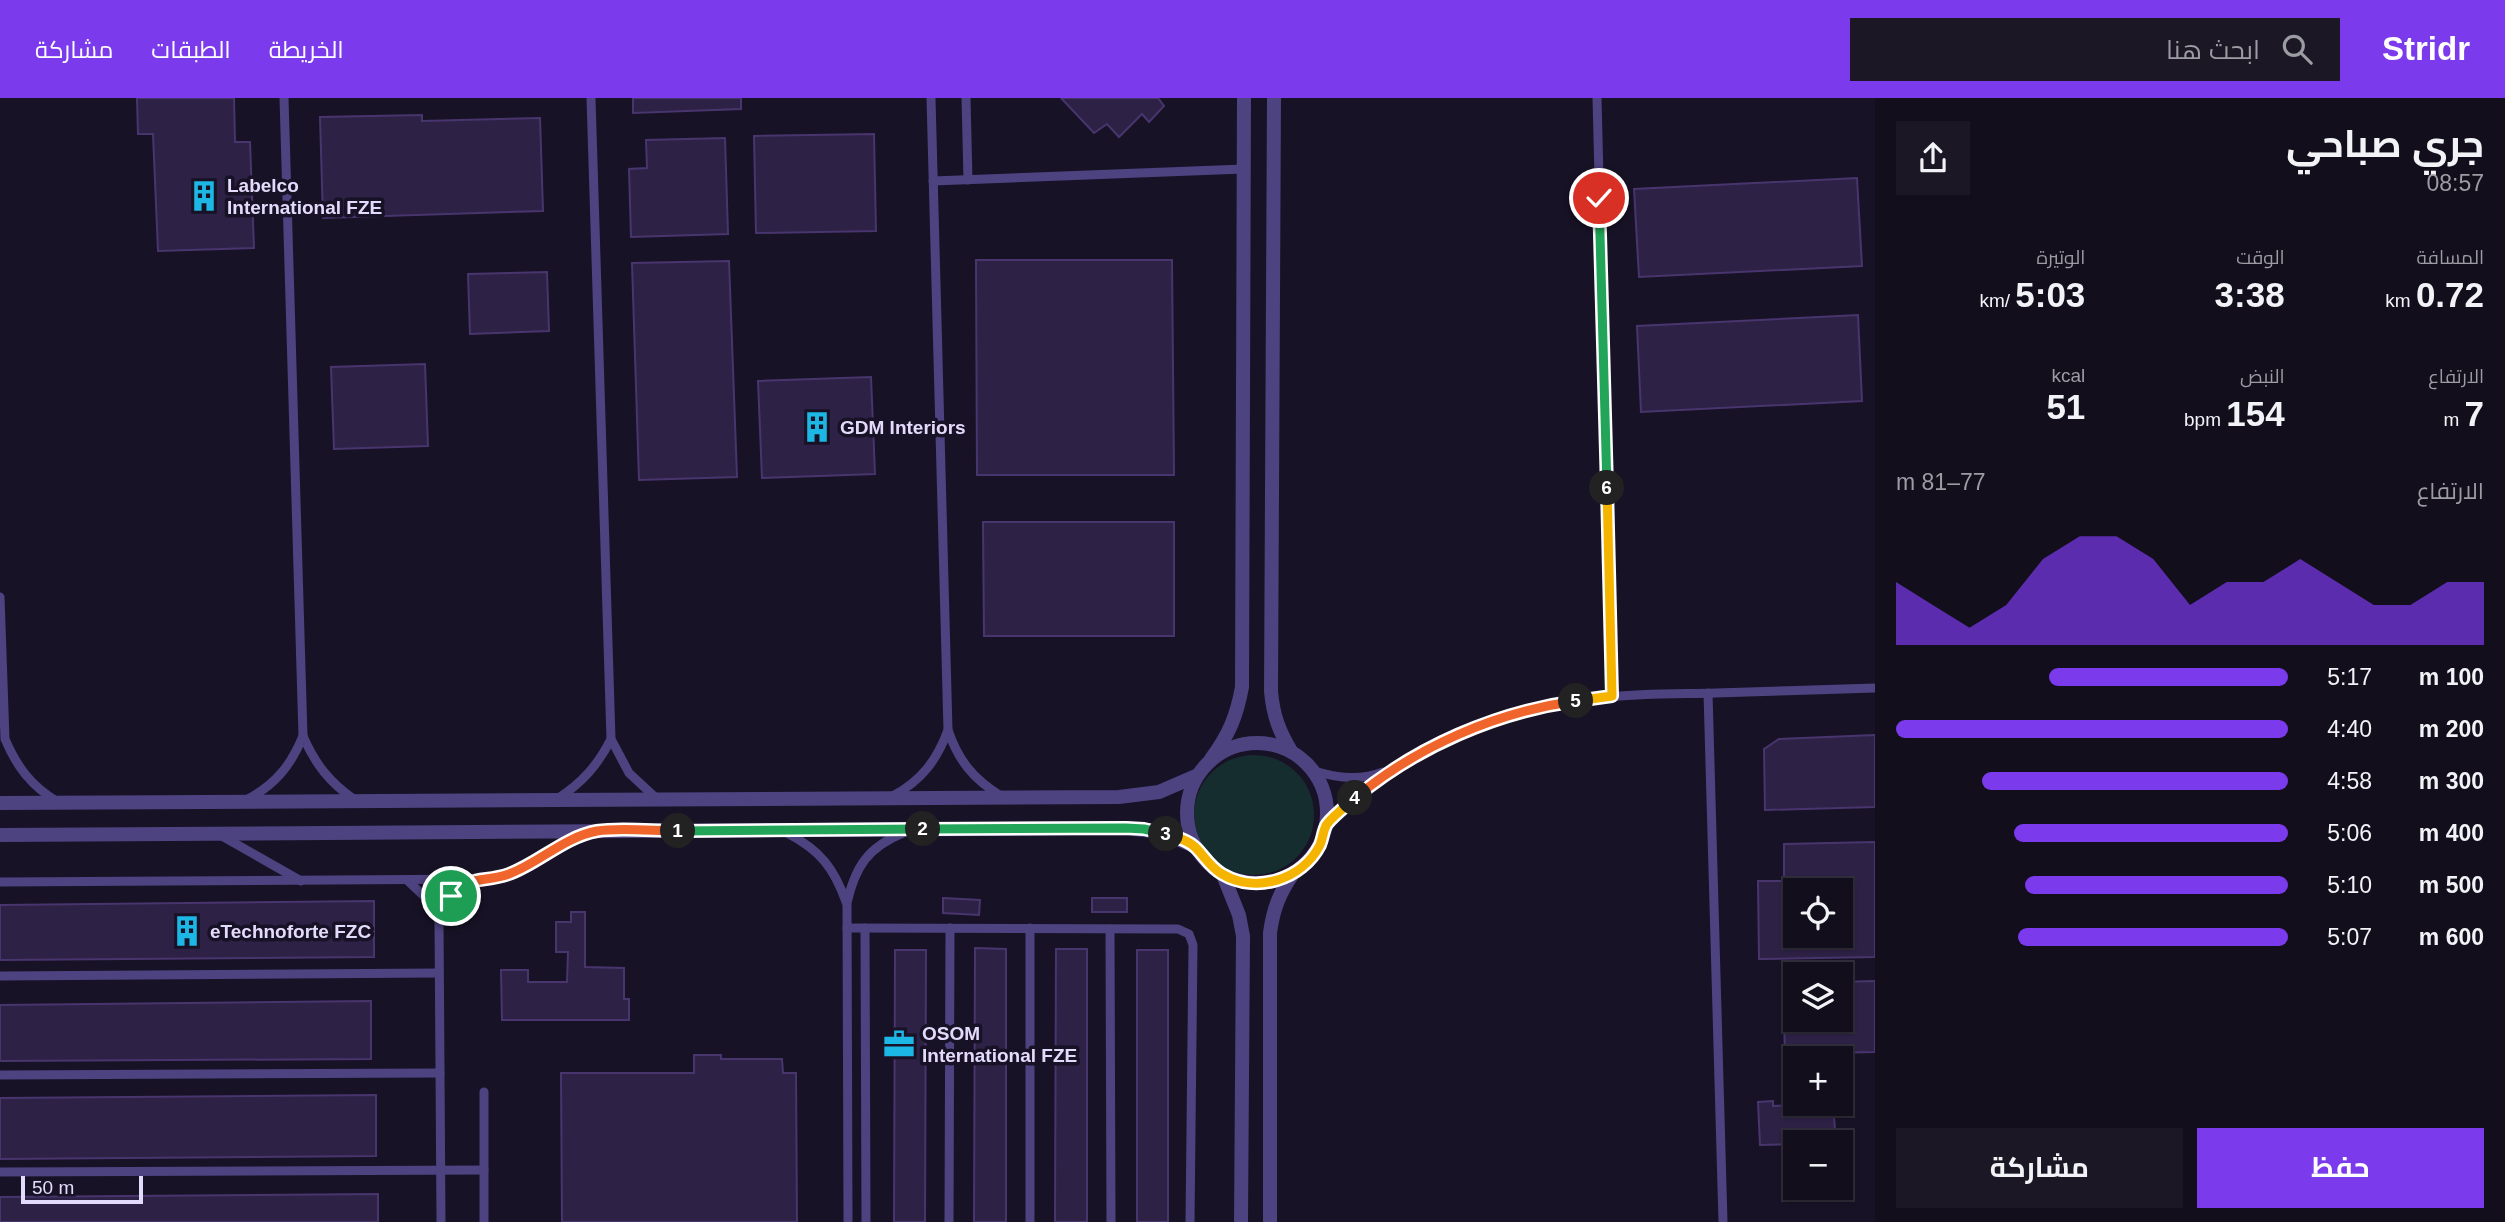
<!DOCTYPE html>
<html lang="ar">
<head>
<meta charset="utf-8">
<style>
	:root { --surface:#120e1c; --page:#1b1725; --text:#f1f3f6; --muted:#9c9ca3; --line:#312e3b; --accent:#7c3aed }
	body { margin:0; font-family:Arial,Cairo,sans-serif; background:var(--page); color:var(--text); direction:rtl; height:100vh; display:flex; flex-direction:column; font-size:26px; white-space:nowrap }
	* { box-sizing:border-box; margin:0 }
	p { font-size:23px; color:var(--muted) }
	.icon { flex:none; width:38px; height:38px; fill:none; stroke:currentColor; stroke-width:2; stroke-linecap:round; stroke-linejoin:round }
	.map { position:relative; flex:1; overflow:hidden; direction:ltr }
	.details { display:flex; flex-direction:column; background:var(--surface); width:630px }
	.details>* { flex:none }
	.controls { position:absolute; left:1783px; top:780px; display:grid; gap:14px }
	.controls a { display:grid; place-items:center; width:70px; height:70px; border-radius:0px; background:var(--surface); box-shadow:0 2px 5px #0004,0 0 0 2px var(--line); font-size:35px }
	.scale { position:absolute; left:21px; bottom:18px; width:122px; box-sizing:border-box; padding-left:7px; border:4px solid #e3dbfb; border-top:0; font-size:19px; line-height:24px; white-space:nowrap; color:#e3dbfb; -webkit-text-stroke:5px #181226; paint-order:stroke }
	.pin { position:absolute; display:grid; place-items:center; width:60px; height:60px; color:#fff; margin:-30px; border:4px solid #fff; border-radius:50%; box-shadow:0 2px 7px #0007 }
	.km { position:absolute; width:35px; height:35px; margin:-18px; border-radius:50%; background:#222; color:#fff; font-size:19px; line-height:35px; text-align:center }
	.round { display:grid; place-items:center; flex:none; width:74px; height:74px; border-radius:0px; background:var(--page) }
	.head { display:flex; align-items:center; justify-content:space-between; height:119px; padding:0 21px }
	h1 { font-size:38px; font-weight:700; line-height:52px }
	.figures { display:grid; grid-template-columns:repeat(3,1fr); gap:10px; height:119px; padding:7px 21px }
	.figures div { display:grid; align-content:center }
	.figures b { font-size:35px; font-weight:700 }
	.figures small { font-size:19px; font-weight:400 }
	.figures p { font-size:19px }
	.chart { height:196px; padding:14px 21px }
	.chart p { display:flex; justify-content:space-between }
	.chart svg { width:100%; height:126px; margin-top:7px; fill:var(--accent); opacity:.7 }
	.button { display:flex; gap:14px; margin-top:auto; padding:14px 21px }
	.button a { flex:1; height:80px; border-radius:0px; background:var(--accent); color:#fff; font-size:28px; font-weight:700; line-height:80px; text-align:center }
	.button a+a { background:var(--page); color:var(--text) }
	ul { padding:0 21px; list-style:none; font-size:23px }
	li { display:grid; grid-template-columns:112px 84px 1fr; align-items:center; height:52px }
	li i { height:18px; border-radius:9px; background:var(--accent) }
	header { display:flex; align-items:center; gap:42px; box-sizing:border-box; height:98px; padding:0 35px; background:var(--accent); color:#fff }
	header strong { font-size:33px }
	nav { display:flex; gap:38px; margin-inline-start:auto; font-size:24px }
	.search { width:490px; height:63px; background:var(--page); display:flex; align-items:center; gap:18px; box-sizing:border-box; padding:0 24px; border-radius:0px; color:var(--muted); font-size:26px }
	main { display:flex; flex:1; min-height:0 }
	.map>svg:first-child { display:block }
	.green { fill:#162d2f }
	.building { fill:#2d2145; stroke:#48356e; stroke-width:2; fill-rule:evenodd }
	.lines { fill:none; stroke-linecap:round; stroke-linejoin:round }
	.lane { stroke:#4d4380; stroke-width:9 }
	.street { stroke:#4d4380; stroke-width:14 }
	.split-1-casing { stroke:#fff; stroke-width:14 }
	.split-2-casing { stroke:#fff; stroke-width:14 }
	.split-3-casing { stroke:#fff; stroke-width:14 }
	.split-4-casing { stroke:#fff; stroke-width:14 }
	.split-5-casing { stroke:#fff; stroke-width:14 }
	.split-6-casing { stroke:#fff; stroke-width:14 }
	.split-7-casing { stroke:#fff; stroke-width:14 }
	.split-1 { stroke:#f0652b; stroke-width:9 }
	.split-2 { stroke:#22a559; stroke-width:9 }
	.split-3 { stroke:#22a559; stroke-width:9 }
	.split-4 { stroke:#f5b400; stroke-width:9 }
	.split-5 { stroke:#f0652b; stroke-width:9 }
	.split-6 { stroke:#f5b400; stroke-width:9 }
	.split-7 { stroke:#22a559; stroke-width:9 }
	.labels { text-anchor:middle; dominant-baseline:central; stroke-width:7; stroke-linejoin:round; paint-order:stroke }
	.poi-label { font-size:19px; font-weight:bold; fill:#e3dbfb; stroke:#181226; text-anchor:start }
</style>
</head>
<body>
<header>
<strong>Stridr</strong>
<div class="search"><svg class="icon" aria-label="search" viewBox="0 0 24 24"><circle cx="10" cy="10" r="6"/><path d="M15 15l6 6"/></svg>ابحث هنا</div>
<nav><a>الخريطة</a><a>الطبقات</a><a>مشاركة</a></nav>
</header>
<main>
<section class="details">
<div class="head"><div><h1>جري صباحي</h1><p>08:57</p></div><a class="round"><svg class="icon" aria-label="share" viewBox="0 0 24 24"><path d="M12 15V3M7 8l5-5 5 5M5 13v7h14v-7"/></svg></a></div>
<div class="figures">
<div><p>المسافة</p><b>0.72<small> km</small></b></div>
<div><p>الوقت</p><b>3:38</b></div>
<div><p>الوتيرة</p><b>5:03<small> /km</small></b></div>
</div>
<div class="figures">
<div><p>الارتفاع</p><b>7<small> m</small></b></div>
<div><p>النبض</p><b>154<small> bpm</small></b></div>
<div><p>kcal</p><b>51</b></div>
</div>
<div class="chart"><p><span>الارتفاع</span>77–81 m</p>
<svg viewBox="0 0 160 44" preserveAspectRatio="none"><path d="M0 44V22L10 30L20 38L30 30L40 14L50 6L60 6L70 14L80 30L90 22L100 22L110 14L120 22L130 30L140 30L150 22L160 22V44z"/></svg>
</div>
<ul>
<li><b>100 m</b>5:17<i style="width:61%"></i></li>
<li><b>200 m</b>4:40<i style="width:100%"></i></li>
<li><b>300 m</b>4:58<i style="width:78%"></i></li>
<li><b>400 m</b>5:06<i style="width:70%"></i></li>
<li><b>500 m</b>5:10<i style="width:67%"></i></li>
<li><b>600 m</b>5:07<i style="width:69%"></i></li>
</ul>
<div class="button"><a>حفظ</a><a>مشاركة</a></div>
</section>
<div class="map">
<svg width="1875" height="1124" viewBox="0 0 1875 1124">
	<rect width="100%" height="100%" fill="#181226"/>
	<circle class="green" cx="1254" cy="717" r="60"/>
	<g class="building">
		<path d="M 137,0 L 234,0 L 235,44 L 250,44 L 254,150 L 158,153 L 153,36 L 138,36 Z"/>
		<path d="M 633,0 L 741,0 L 741,11 L 633,15 Z"/>
		<path d="M 1061,0 L 1158,0 L 1164,8 L 1149,24 L 1142,16 L 1119,39 L 1107,26 L 1094,35 Z"/>
		<path d="M 422,17 L 422,23 L 540,20 L 543,113 L 323,120 L 320,19 Z"/>
		<path d="M 874,36 L 876,133 L 756,135 L 754,38 Z"/>
		<path d="M 725,40 L 728,136 L 631,139 L 629,71 L 647,70 L 646,42 Z"/>
		<path d="M 1857,80 L 1862,168 L 1639,179 L 1634,91 Z"/>
		<path d="M 976,162 L 1172,162 L 1174,377 L 977,377 Z"/>
		<path d="M 729,163 L 737,379 L 639,382 L 632,165 Z"/>
		<path d="M 547,174 L 549,233 L 470,236 L 468,176 Z"/>
		<path d="M 1858,217 L 1862,303 L 1641,314 L 1637,228 Z"/>
		<path d="M 425,266 L 428,348 L 334,351 L 331,269 Z"/>
		<path d="M 871,279 L 875,376 L 762,380 L 758,283 Z"/>
		<path d="M 983,424 L 1174,424 L 1174,538 L 984,538 Z"/>
		<path d="M 1875,637 L 1875,709 L 1765,712 L 1764,651 L 1779,641 Z"/>
		<path d="M 1875,744 L 1875,859 L 1759,861 L 1758,783 L 1784,783 L 1784,746 ZM 1796,793 L 1841,793 L 1841,838 L 1796,838 Z"/>
		<path d="M 943,800 L 980,802 L 979,817 L 943,815 Z"/>
		<rect x="1092" y="800" width="35" height="14"/>
		<path d="M 374,803 L 374,859 L 0,862 L 0,807 Z"/>
		<path d="M 571,814 L 585,814 L 585,869 L 624,870 L 624,901 L 629,901 L 629,922 L 502,922 L 501,872 L 528,872 L 528,884 L 567,884 L 568,854 L 556,854 L 556,824 L 571,824 Z"/>
		<path d="M 975,850 L 1006,851 L 1006,1124 L 974,1124 Z"/>
		<path d="M 1056,851 L 1087,851 L 1087,1124 L 1055,1124 Z"/>
		<path d="M 895,852 L 926,852 L 925,1124 L 894,1124 Z"/>
		<rect x="1137" y="852" width="31" height="272"/>
		<path d="M 1875,883 L 1875,954 L 1785,956 L 1784,922 L 1841,922 L 1841,884 Z"/>
		<path d="M 371,903 L 371,961 L 0,963 L 0,907 Z"/>
		<path d="M 694,957 L 721,957 L 721,961 L 782,961 L 783,975 L 796,975 L 797,1124 L 562,1124 L 561,975 L 694,975 Z"/>
		<path d="M 376,997 L 376,1058 L 0,1061 L 0,1000 Z"/>
		<path d="M 1773,1003 L 1773,1008 L 1833,1006 L 1836,1045 L 1760,1047 L 1758,1004 Z"/>
		<path d="M 378,1096 L 378,1124 L 0,1124 L 0,1099 Z"/>
	</g>
	<g class="lines">
		<g class="lane">
			<path d="M 284,0 L 303,638 C 315,666 330,685 355,702"/>
			<path d="M 591,0 L 611,641 L 629,675 L 657,701"/>
			<path d="M 931,0 L 948,632 C 958,662 973,681 1001,698"/>
			<path d="M 966,0 L 968,82"/>
			<path d="M 1597,0 L 1612,598"/>
			<path d="M 933,83 L 1244,71"/>
			<path d="M 0,499 L 5,641 C 17,669 31,688 58,704"/>
			<path d="M 1708,595 L 1723,1124"/>
			<path d="M 1314,673 C 1338,680 1360,683 1383,674"/>
			<path d="M 893,698 C 922,682 937,662 948,632"/>
			<path d="M 248,701 C 276,686 291,667 303,638"/>
			<path d="M 557,701 C 582,685 598,667 611,641"/>
			<path d="M 1326,727 C 1404,651 1502,610 1610,599 C 1645,595 1681,596 1716,595 C 1769,593 1822,592 1875,590"/>
			<path d="M 787,735 C 820,752 834,770 846,804"/>
			<path d="M 222,738 L 301,783"/>
			<path d="M 408,783 L 426,800 L 439,821"/>
			<path d="M 0,784 L 488,781 C 526,773 551,749 586,737"/>
			<path d="M 847,830 L 1178,831 L 1189,836 L 1193,847 L 1190,1124"/>
			<path d="M 865,830 L 866,1124"/>
			<path d="M 1030,830 L 1030,1124"/>
			<path d="M 1110,831 L 1111,1124"/>
			<path d="M 0,878 L 439,875"/>
			<path d="M 0,977 L 440,975"/>
			<path d="M 0,1074 L 484,1072"/>
			<path d="M 441,1124 L 439,821 L 451,798 L 468,783"/>
			<path d="M 484,1124 L 484,994"/>
			<path d="M 848,1124 L 847,805 C 855,769 868,749 903,735"/>
			<path d="M 949,1124 L 950,830"/>
		</g>
		<g class="street">
			<path d="M 1274,0 L 1271,593 C 1273,617 1279,633 1291,653"/>
			<circle cx="1257" cy="715" r="70"/>
			<path d="M 1211,661 C 1229,637 1237,617 1242,589 L 1244,0"/>
			<path d="M 0,705 L 1119,699 L 1159,694 L 1196,678"/>
			<path d="M 0,737 L 1126,730 L 1161,734 L 1194,748"/>
			<path d="M 1223,777 L 1239,817 L 1243,838 L 1241,1124"/>
			<path d="M 1270,1124 L 1270,835 C 1273,812 1279,796 1292,777"/>
		</g>
	</g>
	<g class="lines">
		<defs>
			<path id="split-1" d="M 451,798 C 472,776 483,785 509,776 C 539,765 564,739 597,733 C 619,729 654,733 678,733"/>
			<path id="split-2" d="M 678,733 L 923,731"/>
			<path id="split-3" d="M 923,731 L 1126,730 L 1144,731 L 1166,736"/>
			<path id="split-4" d="M 1166,736 C 1176,739 1188,742 1196,750 C 1205,759 1210,769 1222,776 C 1256,796 1302,782 1320,747 C 1323,740 1323,732 1327,726 C 1334,717 1346,708 1355,700"/>
			<path id="split-5" d="M 1355,700 C 1416,649 1496,614 1576,603"/>
			<path id="split-6" d="M 1576,603 L 1612,598 L 1607,390"/>
			<path id="split-7" d="M 1599,100 L 1607,390"/>
		</defs>
		<use href="#split-1" class="split-1-casing"/>
		<use href="#split-2" class="split-2-casing"/>
		<use href="#split-3" class="split-3-casing"/>
		<use href="#split-4" class="split-4-casing"/>
		<use href="#split-5" class="split-5-casing"/>
		<use href="#split-6" class="split-6-casing"/>
		<use href="#split-7" class="split-7-casing"/>
		<use href="#split-1" class="split-1"/>
		<use href="#split-2" class="split-2"/>
		<use href="#split-3" class="split-3"/>
		<use href="#split-4" class="split-4"/>
		<use href="#split-5" class="split-5"/>
		<use href="#split-6" class="split-6"/>
		<use href="#split-7" class="split-7"/>
	</g>
	<defs>
		<symbol id="building-bare" viewBox="-9 -9 18 18"><path d="M-4-6H4V6H1V3H-1V6H-4ZM-2.5-4.3h1.7v1.8h-1.7ZM.8-4.3h1.7v1.8H.8ZM-2.5-1h1.7V.8h-1.7ZM.8-1h1.7V.8H.8Z" fill="#1db7e5" stroke="#181226" stroke-width="2.5" paint-order="stroke"/></symbol>
		<symbol id="office-bare" viewBox="-9 -9 18 18"><path d="M-6-3h4V-5.5h4V-3h4V5H-6ZM-1-4.5V-3h2v-1.5ZM-6 0V1H6V0Z" fill="#1db7e5" stroke="#181226" stroke-width="2.5" paint-order="stroke"/></symbol>
	</defs>
	<g fill-rule="evenodd">
		<use href="#building-bare" x="182" y="76" width="44" height="44"/>
		<use href="#building-bare" x="795" y="307" width="44" height="44"/>
		<use href="#building-bare" x="165" y="811" width="44" height="44"/>
		<use href="#office-bare" x="877" y="924" width="44" height="44"/>
	</g>
	<g class="labels">
		<g class="poi-label">
			<text x="227" y="87">Labelco<tspan x="227" dy="22">International FZE</tspan></text>
			<text x="840" y="329">GDM Interiors</text>
			<text x="210" y="833">eTechnoforte FZC</text>
			<text x="922" y="935">OSOM<tspan x="922" dy="22">International FZE</tspan></text>
		</g>
	</g>
</svg>
<div class="controls">
<a><svg class="icon" aria-label="locate" viewBox="0 0 24 24"><circle cx="12" cy="12" r="6"/><path d="M12 2v4M12 18v4M2 12h4M18 12h4"/></svg></a>
<a><svg class="icon" aria-label="layers" viewBox="0 0 24 24"><path d="M12 4l9 5-9 5-9-5zM3 14l9 5 9-5"/></svg></a>
<a>+</a>
<a>−</a>
</div>
<div class="scale">50 m</div>
<div class="pin" style="left:451px;top:798px;background:#1e9e55"><svg class="icon" aria-label="arrive" viewBox="0 0 24 24"><path d="M6 21V4h12l-3 4 3 4H6"/></svg></div>
<div class="pin" style="left:1599px;top:100px;background:#d93025"><svg class="icon" aria-label="check" viewBox="0 0 24 24"><path d="M5 12l5 5 9-10"/></svg></div>
<b class="km" style="left:678px;top:733px">1</b>
<b class="km" style="left:923px;top:731px">2</b>
<b class="km" style="left:1166px;top:736px">3</b>
<b class="km" style="left:1355px;top:700px">4</b>
<b class="km" style="left:1576px;top:603px">5</b>
<b class="km" style="left:1607px;top:390px">6</b>
</div>
</main>
</body>
</html>
